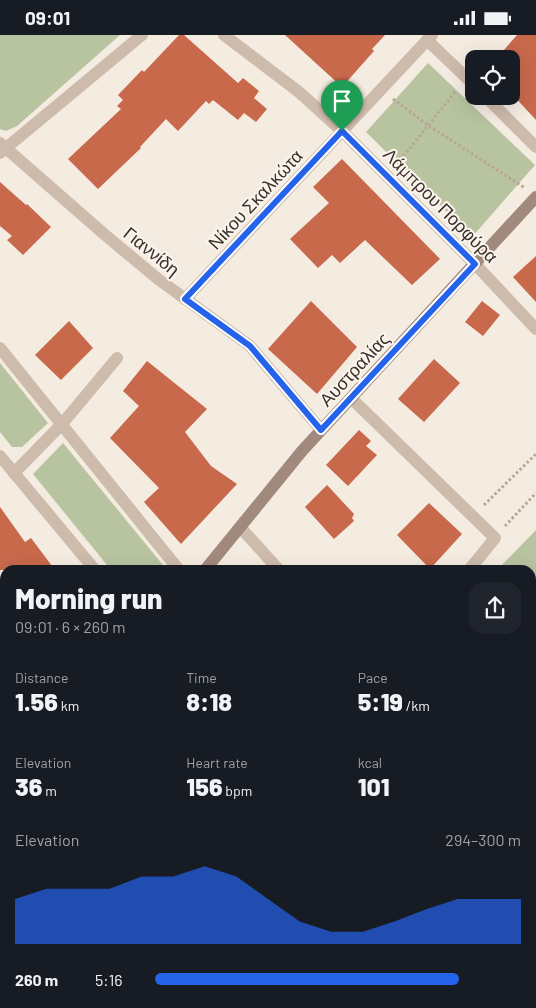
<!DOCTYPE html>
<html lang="en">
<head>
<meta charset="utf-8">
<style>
	:root { --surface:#171b24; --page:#20242c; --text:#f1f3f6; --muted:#9ea1a6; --accent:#2563eb }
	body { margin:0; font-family:Barlow,sans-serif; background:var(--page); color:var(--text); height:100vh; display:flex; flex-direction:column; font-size:19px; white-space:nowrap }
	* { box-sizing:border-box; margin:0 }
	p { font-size:16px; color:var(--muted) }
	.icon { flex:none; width:28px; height:28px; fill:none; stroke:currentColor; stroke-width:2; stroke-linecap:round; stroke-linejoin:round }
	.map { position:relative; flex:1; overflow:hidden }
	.side { position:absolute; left:0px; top:530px; width:536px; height:444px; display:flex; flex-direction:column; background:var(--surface); border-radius:15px 15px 0 0; box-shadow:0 5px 20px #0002 }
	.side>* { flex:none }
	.tools { position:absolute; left:465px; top:15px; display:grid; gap:10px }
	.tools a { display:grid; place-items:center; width:55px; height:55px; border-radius:10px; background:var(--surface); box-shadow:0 5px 20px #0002; font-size:25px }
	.pin { position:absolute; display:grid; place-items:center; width:42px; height:42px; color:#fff; margin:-51px -21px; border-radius:50% 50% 50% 0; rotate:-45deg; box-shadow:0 0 5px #0007 }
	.pin .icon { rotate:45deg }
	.round { display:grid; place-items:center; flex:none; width:52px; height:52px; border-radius:15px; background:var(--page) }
	.head { display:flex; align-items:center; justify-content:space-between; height:85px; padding:0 15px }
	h1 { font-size:28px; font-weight:800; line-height:38px }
	.figures { display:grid; grid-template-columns:repeat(3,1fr); gap:8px; height:85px; padding:5px 15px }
	.figures div { display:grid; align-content:center }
	.figures b { font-size:25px; font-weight:800 }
	.figures small { font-size:14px; font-weight:400 }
	.figures p { font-size:14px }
	.chart { height:140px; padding:10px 15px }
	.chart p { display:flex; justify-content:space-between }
	.chart svg { width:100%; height:90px; margin-top:5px; fill:var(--accent); opacity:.7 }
	ul { padding:0 15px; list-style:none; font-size:16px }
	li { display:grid; grid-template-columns:80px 60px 1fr; align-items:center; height:38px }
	li i { height:12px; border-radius:6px; background:var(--accent) }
	.status { display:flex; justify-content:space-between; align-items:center; height:35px; padding:0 25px; background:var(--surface); direction:ltr }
	.status svg { height:14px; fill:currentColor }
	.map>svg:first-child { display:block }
	.green { fill:#b8c4a0 }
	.building { fill:#c8694b }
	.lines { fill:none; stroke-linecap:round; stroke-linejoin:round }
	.path { stroke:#b9a596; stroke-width:3; stroke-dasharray:2.5 2.5; stroke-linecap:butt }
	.street { stroke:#cdbbac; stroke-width:12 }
	.secondary { stroke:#a18a7d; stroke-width:12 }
	.route-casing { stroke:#fff; stroke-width:10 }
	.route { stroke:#2563eb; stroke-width:6 }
	.labels { text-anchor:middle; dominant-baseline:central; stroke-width:4; stroke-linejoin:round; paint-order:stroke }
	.street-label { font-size:18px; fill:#3b302b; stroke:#fbf5ee }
</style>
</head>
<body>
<div class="status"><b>09:01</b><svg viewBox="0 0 49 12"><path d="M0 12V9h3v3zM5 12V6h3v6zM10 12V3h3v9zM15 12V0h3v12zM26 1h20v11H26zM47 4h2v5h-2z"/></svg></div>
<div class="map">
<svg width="536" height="973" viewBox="0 0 536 973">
	<rect width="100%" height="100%" fill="#f4ebe1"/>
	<g class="green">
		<path d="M 0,0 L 120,0 L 17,91 L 6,96 L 0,94 Z"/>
		<path d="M 428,28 L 535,130 L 472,202 L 366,97 Z"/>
		<path d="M 0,328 L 48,388 L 22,412 L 12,412 L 0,397 Z"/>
		<path d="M 63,408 L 167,535 L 111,535 L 33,439 Z"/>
		<path d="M 536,495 L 536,769 L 531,764 L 531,535 L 497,535 Z"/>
		<path d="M 531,792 L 536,796 L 536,910 L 531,915 Z"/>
		<path d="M 301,969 L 390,969 L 386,973 L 307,973 Z"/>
	</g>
	<g class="building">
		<path d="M 179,0 L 184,0 L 238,48 L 243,43 L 259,56 L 254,63 L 267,74 L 256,87 L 244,78 L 238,85 L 213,65 L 209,69 L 206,66 L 178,96 L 166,84 L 140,112 L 141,113 L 98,154 L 68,124 L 121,74 L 117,71 L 123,65 L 118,60 L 142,35 L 144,37 Z"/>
		<path d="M 285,0 L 385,0 L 372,14 L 374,16 L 342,52 Z"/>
		<path d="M 517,0 L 536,0 L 536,85 L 511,58 L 511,24 L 496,24 Z"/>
		<path d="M 342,124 L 440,224 L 412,250 L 365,205 L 340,228 L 332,220 L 318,233 L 290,204 L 329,168 L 313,152 Z"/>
		<path d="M 0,147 L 26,170 L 27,169 L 51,192 L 23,220 L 7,205 L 12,201 L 0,191 Z"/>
		<path d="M 536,221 L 536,267 L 513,242 Z"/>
		<path d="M 311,266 L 357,312 L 317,359 L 268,314 Z"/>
		<path d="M 482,266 L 500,280 L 483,301 L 465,287 Z"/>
		<path d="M 69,286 L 93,313 L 61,345 L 35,320 Z"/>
		<path d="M 434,324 L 460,348 L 424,387 L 398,364 Z"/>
		<path d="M 147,326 L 207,374 L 185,397 L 211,431 L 237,449 L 181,509 L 144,467 L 159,453 L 110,403 L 139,371 L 123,356 Z"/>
		<path d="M 359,395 L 371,406 L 366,411 L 377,420 L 348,451 L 326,430 Z"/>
		<path d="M 327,450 L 354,479 L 352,483 L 354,486 L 334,504 L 305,472 Z"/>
		<path d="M 429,468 L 462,499 L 430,534 L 397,500 Z"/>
		<path d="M 0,472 L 25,507 L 31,503 L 55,535 L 0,535 Z"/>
	</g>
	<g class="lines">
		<g class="path">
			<path d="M 393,64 L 429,91 L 525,153"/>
			<path d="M 397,129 L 456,56"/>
			<path d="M 484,470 L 536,419"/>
			<path d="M 505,491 L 536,458"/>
		</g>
		<g class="street">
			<path d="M 224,0 L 299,57 L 342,96 L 475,229 L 536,294"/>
			<path d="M 427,5 L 474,50"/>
			<path d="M 485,61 L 536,112"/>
			<path d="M 0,108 L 104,199 L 158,244 L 250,311 L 321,395"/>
			<path d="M 0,118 L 142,0"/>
			<path d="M 185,264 L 432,0"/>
			<path d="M 0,313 L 179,535"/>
			<path d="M 351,363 L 495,503 L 469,535"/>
			<path d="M 0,421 L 95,535"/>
			<path d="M 14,438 L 62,389 L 117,323"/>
			<path d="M 240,492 L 279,535"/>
			<path d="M 531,780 L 536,784"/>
			<path d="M 0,890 L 5,893"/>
			<path d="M 166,969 L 170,973"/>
			<path d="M 489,969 L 496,973"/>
			<path d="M 211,973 L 216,969"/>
			<path d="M 408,973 L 411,969"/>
		</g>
		<g class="secondary">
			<path d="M 205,535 L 302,416 L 536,162"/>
			<path d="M 0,772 L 5,765"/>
		</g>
	</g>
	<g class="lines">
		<defs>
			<path id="route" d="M 342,96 L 475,229 L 321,395 L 250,311 L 185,264 Z"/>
		</defs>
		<use href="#route" class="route-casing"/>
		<use href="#route" class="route"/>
	</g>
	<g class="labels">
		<g class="street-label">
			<text transform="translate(255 164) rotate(-47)">Νίκου Σκαλκώτα</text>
			<text transform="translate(441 170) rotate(45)">Λάμπρου Πορφύρα</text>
			<text transform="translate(152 216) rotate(39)">Γιαννίδη</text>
			<text transform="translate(354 334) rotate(-47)">Αυστραλίας</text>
		</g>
	</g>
</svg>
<div class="tools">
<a><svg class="icon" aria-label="locate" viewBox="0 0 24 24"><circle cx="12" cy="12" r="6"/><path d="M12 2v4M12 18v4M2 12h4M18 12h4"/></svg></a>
</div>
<div class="pin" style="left:342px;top:96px;background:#1e9e55"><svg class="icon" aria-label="arrive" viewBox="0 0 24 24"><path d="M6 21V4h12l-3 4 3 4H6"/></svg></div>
<section class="side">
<div class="head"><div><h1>Morning run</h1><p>09:01 · 6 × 260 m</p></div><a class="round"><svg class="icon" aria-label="share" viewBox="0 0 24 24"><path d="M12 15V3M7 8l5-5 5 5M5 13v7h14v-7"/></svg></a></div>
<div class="figures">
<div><p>Distance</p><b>1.56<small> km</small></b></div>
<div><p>Time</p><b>8:18</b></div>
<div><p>Pace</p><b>5:19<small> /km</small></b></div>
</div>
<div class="figures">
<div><p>Elevation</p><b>36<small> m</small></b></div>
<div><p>Heart rate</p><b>156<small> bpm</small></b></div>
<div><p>kcal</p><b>101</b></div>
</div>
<div class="chart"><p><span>Elevation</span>294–300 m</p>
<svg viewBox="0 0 160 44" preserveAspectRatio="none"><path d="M0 44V22L10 17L20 17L30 17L40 11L50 11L60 6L70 11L80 22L90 33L100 38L110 38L120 33L130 27L140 22L150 22L160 22V44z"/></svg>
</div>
<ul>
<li><b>260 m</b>5:16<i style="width:83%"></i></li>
</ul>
</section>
</div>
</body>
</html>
